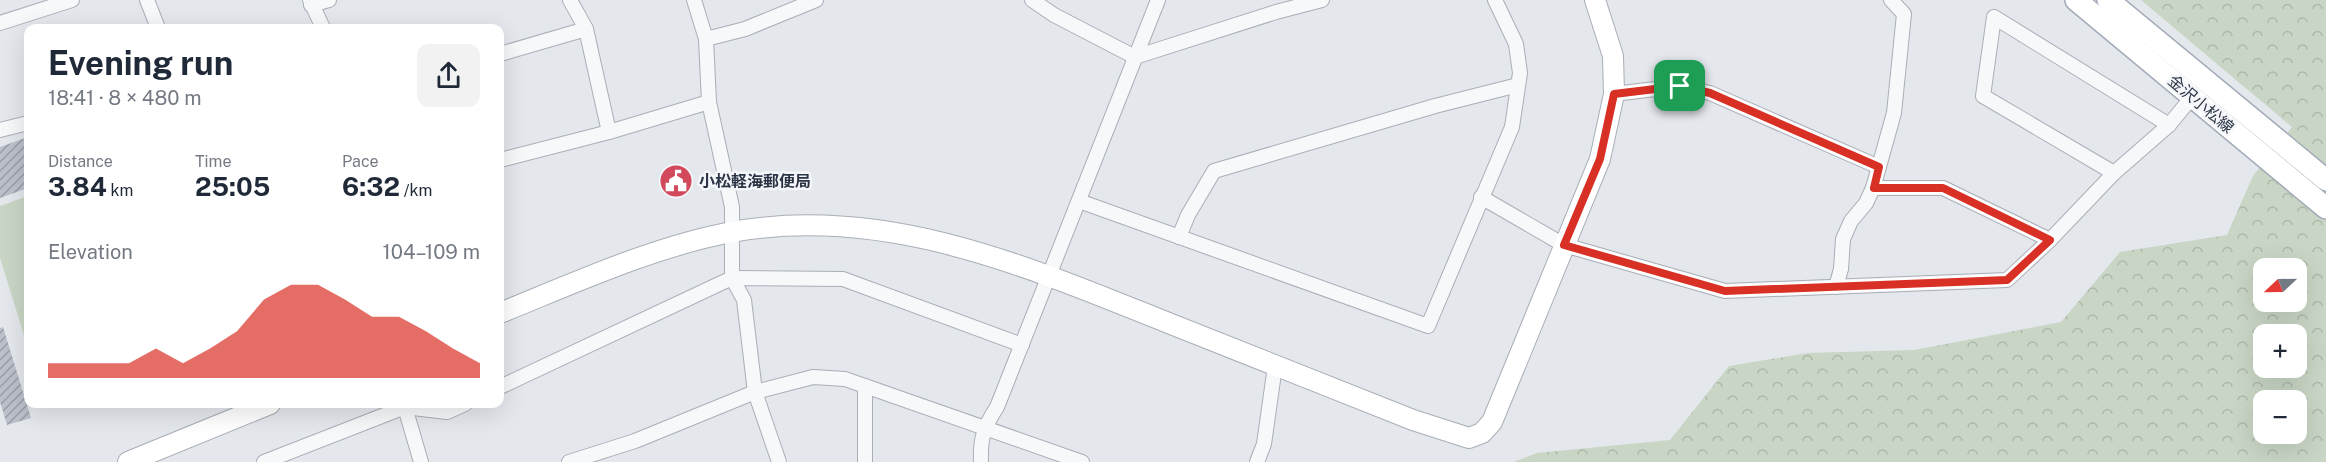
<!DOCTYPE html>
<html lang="en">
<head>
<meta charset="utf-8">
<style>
	:root { --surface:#fff; --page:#f2f2f3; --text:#1f2937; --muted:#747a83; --accent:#d93025 }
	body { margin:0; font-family:"Public Sans","Noto Sans JP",sans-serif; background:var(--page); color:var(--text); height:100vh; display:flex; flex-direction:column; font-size:22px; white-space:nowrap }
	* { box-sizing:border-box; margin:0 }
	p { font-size:20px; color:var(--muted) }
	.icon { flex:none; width:33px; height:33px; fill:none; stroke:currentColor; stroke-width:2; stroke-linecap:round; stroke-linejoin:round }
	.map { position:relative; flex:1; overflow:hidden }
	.drawer { position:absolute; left:24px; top:24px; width:480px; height:384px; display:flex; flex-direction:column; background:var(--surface); border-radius:12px; box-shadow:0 6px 24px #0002 }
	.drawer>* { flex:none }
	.needle { width:39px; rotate:248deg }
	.controls { position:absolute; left:2253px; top:258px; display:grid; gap:12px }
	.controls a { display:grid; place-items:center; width:54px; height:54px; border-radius:12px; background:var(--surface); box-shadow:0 6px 24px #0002; font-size:30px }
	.pin { position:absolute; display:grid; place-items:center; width:51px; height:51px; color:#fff; margin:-26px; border-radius:12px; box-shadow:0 3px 9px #0006 }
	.round { display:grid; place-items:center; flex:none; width:63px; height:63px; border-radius:12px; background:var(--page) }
	.summary { display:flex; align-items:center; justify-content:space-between; height:102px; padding:0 24px }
	h1 { font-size:33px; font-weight:700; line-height:45px }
	.figures { display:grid; grid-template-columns:repeat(3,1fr); gap:9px; height:102px; padding:6px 24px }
	.figures div { display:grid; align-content:center }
	.figures b { font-size:26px; font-weight:700 }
	.figures small { font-size:16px; font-weight:400 }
	.figures p { font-size:16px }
	.chart { height:168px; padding:12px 24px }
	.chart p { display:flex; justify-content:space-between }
	.chart svg { width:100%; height:108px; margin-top:6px; fill:var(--accent); opacity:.7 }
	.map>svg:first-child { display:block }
	.forest { fill:url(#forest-crowns); fill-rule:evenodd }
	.pitch { fill:#c9d6c5 }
	.building { fill:url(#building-hatch) }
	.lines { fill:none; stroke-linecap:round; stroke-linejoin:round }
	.street-casing { stroke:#a9aeb7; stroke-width:16 }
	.secondary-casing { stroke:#a9aeb7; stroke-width:22 }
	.primary-casing { stroke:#a3abb8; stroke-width:24 }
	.street { stroke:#f7f8fa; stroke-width:14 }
	.secondary { stroke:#fff; stroke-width:20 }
	.primary { stroke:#fff; stroke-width:21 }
	.route-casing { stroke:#fff; stroke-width:12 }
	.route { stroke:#d93025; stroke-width:8 }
	.labels { text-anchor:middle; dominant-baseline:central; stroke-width:5; stroke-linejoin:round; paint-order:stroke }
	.street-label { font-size:16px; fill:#2b3445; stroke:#f4f6f9 }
	.poi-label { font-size:16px; font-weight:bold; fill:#2b3445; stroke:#f4f6f9; text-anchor:start }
</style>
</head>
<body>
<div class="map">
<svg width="2326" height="462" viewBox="0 0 2326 462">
	<defs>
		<pattern id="forest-crowns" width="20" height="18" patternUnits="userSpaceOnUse" patternTransform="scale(1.5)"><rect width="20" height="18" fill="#c9d6c5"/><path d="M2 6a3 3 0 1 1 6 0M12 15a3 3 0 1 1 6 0" fill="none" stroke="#adb8ab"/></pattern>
		<pattern id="building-hatch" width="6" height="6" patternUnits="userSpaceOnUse" patternTransform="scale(1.5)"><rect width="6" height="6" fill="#bbc0ca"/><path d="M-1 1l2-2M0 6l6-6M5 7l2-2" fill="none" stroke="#989da6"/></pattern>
	</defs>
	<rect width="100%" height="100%" fill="#e4e7ec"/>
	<path class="forest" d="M 2141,0 L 2326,0 L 2326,462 L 1514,462 L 1537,453 L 1670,440 L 1729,366 L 1808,353 L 1914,350 L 2061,322 L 2120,252 L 2227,235 L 2253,176 L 2292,127 ZM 2264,268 L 2296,268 L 2296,302 L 2264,302 ZM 2264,334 L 2296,334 L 2296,368 L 2264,368 ZM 2264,400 L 2296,400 L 2296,434 L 2264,434 Z"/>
	<path class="pitch" d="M 28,196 L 28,348 L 0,258 L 0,206 Z"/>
	<g class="building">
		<path d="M 28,137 L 28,188 L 0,198 L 0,147 Z"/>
		<path d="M 3,327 L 31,418 L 7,425 L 0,402 L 0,328 Z"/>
	</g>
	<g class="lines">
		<defs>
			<g id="street">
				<path d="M 147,0 L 158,28"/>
				<path d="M 310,0 L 323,28"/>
				<path d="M 570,0 L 586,29 L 609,132"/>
				<path d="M 694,0 L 706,39 L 709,102 L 732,207 L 732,278 L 744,300 L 755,392 L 779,462"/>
				<path d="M 1032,0 L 1054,15 L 1135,57 L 1276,12 L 1322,0"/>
				<path d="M 311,5 L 329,0"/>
				<path d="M 0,23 L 72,0"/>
				<path d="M 706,39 L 745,29 L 816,0"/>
				<path d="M 500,54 L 586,29"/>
				<path d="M 1614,94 L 1680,86 L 1710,93 L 1879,167"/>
				<path d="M 0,130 L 28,123"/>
				<path d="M 500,160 L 609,132 L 709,102"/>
				<path d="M 2114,173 L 1983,96 L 1994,17 L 2169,125"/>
				<path d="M 1873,188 L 1943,188 L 2050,240"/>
				<path d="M 1481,197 L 1564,245 L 1725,291 L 2007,280 L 2050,240 L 2114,173 L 2169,125 L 2192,97"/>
				<path d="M 1079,201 L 1428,326 L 1512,127 L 1520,73 L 1516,44 L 1495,0"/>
				<path d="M 1179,237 L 1188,215 L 1214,171 L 1435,106 L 1518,85"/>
				<path d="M 1836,287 L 1841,269 L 1843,239 L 1851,221 L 1866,203 L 1873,188 L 1894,113 L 1904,14 L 1891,0"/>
				<path d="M 500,387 L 732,278 L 843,279 L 1022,345"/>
				<path d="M 404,404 L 421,462"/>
				<path d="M 264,462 L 405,407 L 447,412 L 465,404"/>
				<path d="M 569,462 L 635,441 L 755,392 L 813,377 L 845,379 L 1082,462"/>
				<path d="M 865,462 L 865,386"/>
				<path d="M 981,462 C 980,438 984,427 997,407 L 1158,0"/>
				<path d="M 1257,462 L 1264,444 L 1275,366"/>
			</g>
			<g id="secondary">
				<path d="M 500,313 C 572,284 655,246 732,232 C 886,204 1031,268 1171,324 C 1251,356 1332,388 1413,420 L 1469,438 L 1482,433 L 1492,422 L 1600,159 L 1614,94 L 1613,56 L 1595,0"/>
				<path d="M 128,462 L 270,404"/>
			</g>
			<g id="primary">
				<path d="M 2076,0 L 2326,208"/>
				<path d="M 2108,0 L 2326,180"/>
			</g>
		</defs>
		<use href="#street" class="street-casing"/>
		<use href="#secondary" class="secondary-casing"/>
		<use href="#primary" class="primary-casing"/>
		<use href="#street" class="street"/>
		<use href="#secondary" class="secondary"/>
		<use href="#primary" class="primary"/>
	</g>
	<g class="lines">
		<defs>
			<path id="route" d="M 1680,86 L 1710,93 L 1879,167 L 1874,188 L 1943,188 L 2050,240 L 2007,280 L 1725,291 L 1564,245 L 1600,159 L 1614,94 Z"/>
		</defs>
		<use href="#route" class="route-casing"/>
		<use href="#route" class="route"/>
	</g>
	<defs>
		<symbol id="civic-disc" viewBox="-11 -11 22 22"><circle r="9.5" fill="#d1495b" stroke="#f4f6f9"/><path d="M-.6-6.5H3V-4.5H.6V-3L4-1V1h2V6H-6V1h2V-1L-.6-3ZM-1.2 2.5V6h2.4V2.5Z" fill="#fff"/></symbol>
	</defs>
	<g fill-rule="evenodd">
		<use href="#civic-disc" x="657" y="162" width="38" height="38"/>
	</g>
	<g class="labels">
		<g class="street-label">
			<text transform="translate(2201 104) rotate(40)">金沢小松線</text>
		</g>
		<g class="poi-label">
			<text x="699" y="181">小松軽海郵便局</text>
		</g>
	</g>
</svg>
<div class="controls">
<a><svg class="needle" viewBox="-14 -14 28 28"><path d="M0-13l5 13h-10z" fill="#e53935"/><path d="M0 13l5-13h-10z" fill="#747a83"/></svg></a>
<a>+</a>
<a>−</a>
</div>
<div class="pin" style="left:1680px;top:86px;background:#1e9e55"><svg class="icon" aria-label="arrive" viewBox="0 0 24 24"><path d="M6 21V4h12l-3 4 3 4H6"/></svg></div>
<section class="drawer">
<div class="summary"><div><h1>Evening run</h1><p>18:41 · 8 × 480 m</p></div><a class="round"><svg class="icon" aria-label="share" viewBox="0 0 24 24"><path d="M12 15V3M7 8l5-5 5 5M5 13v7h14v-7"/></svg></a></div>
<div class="figures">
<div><p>Distance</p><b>3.84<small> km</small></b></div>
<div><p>Time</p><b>25:05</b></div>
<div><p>Pace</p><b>6:32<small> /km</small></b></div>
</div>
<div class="chart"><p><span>Elevation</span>104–109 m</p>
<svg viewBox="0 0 160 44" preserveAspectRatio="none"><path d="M0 44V38L10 38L20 38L30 38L40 32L50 38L60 32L70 25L80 12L90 6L100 6L110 12L120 19L130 19L140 25L150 32L160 38V44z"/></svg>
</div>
</section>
</div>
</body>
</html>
